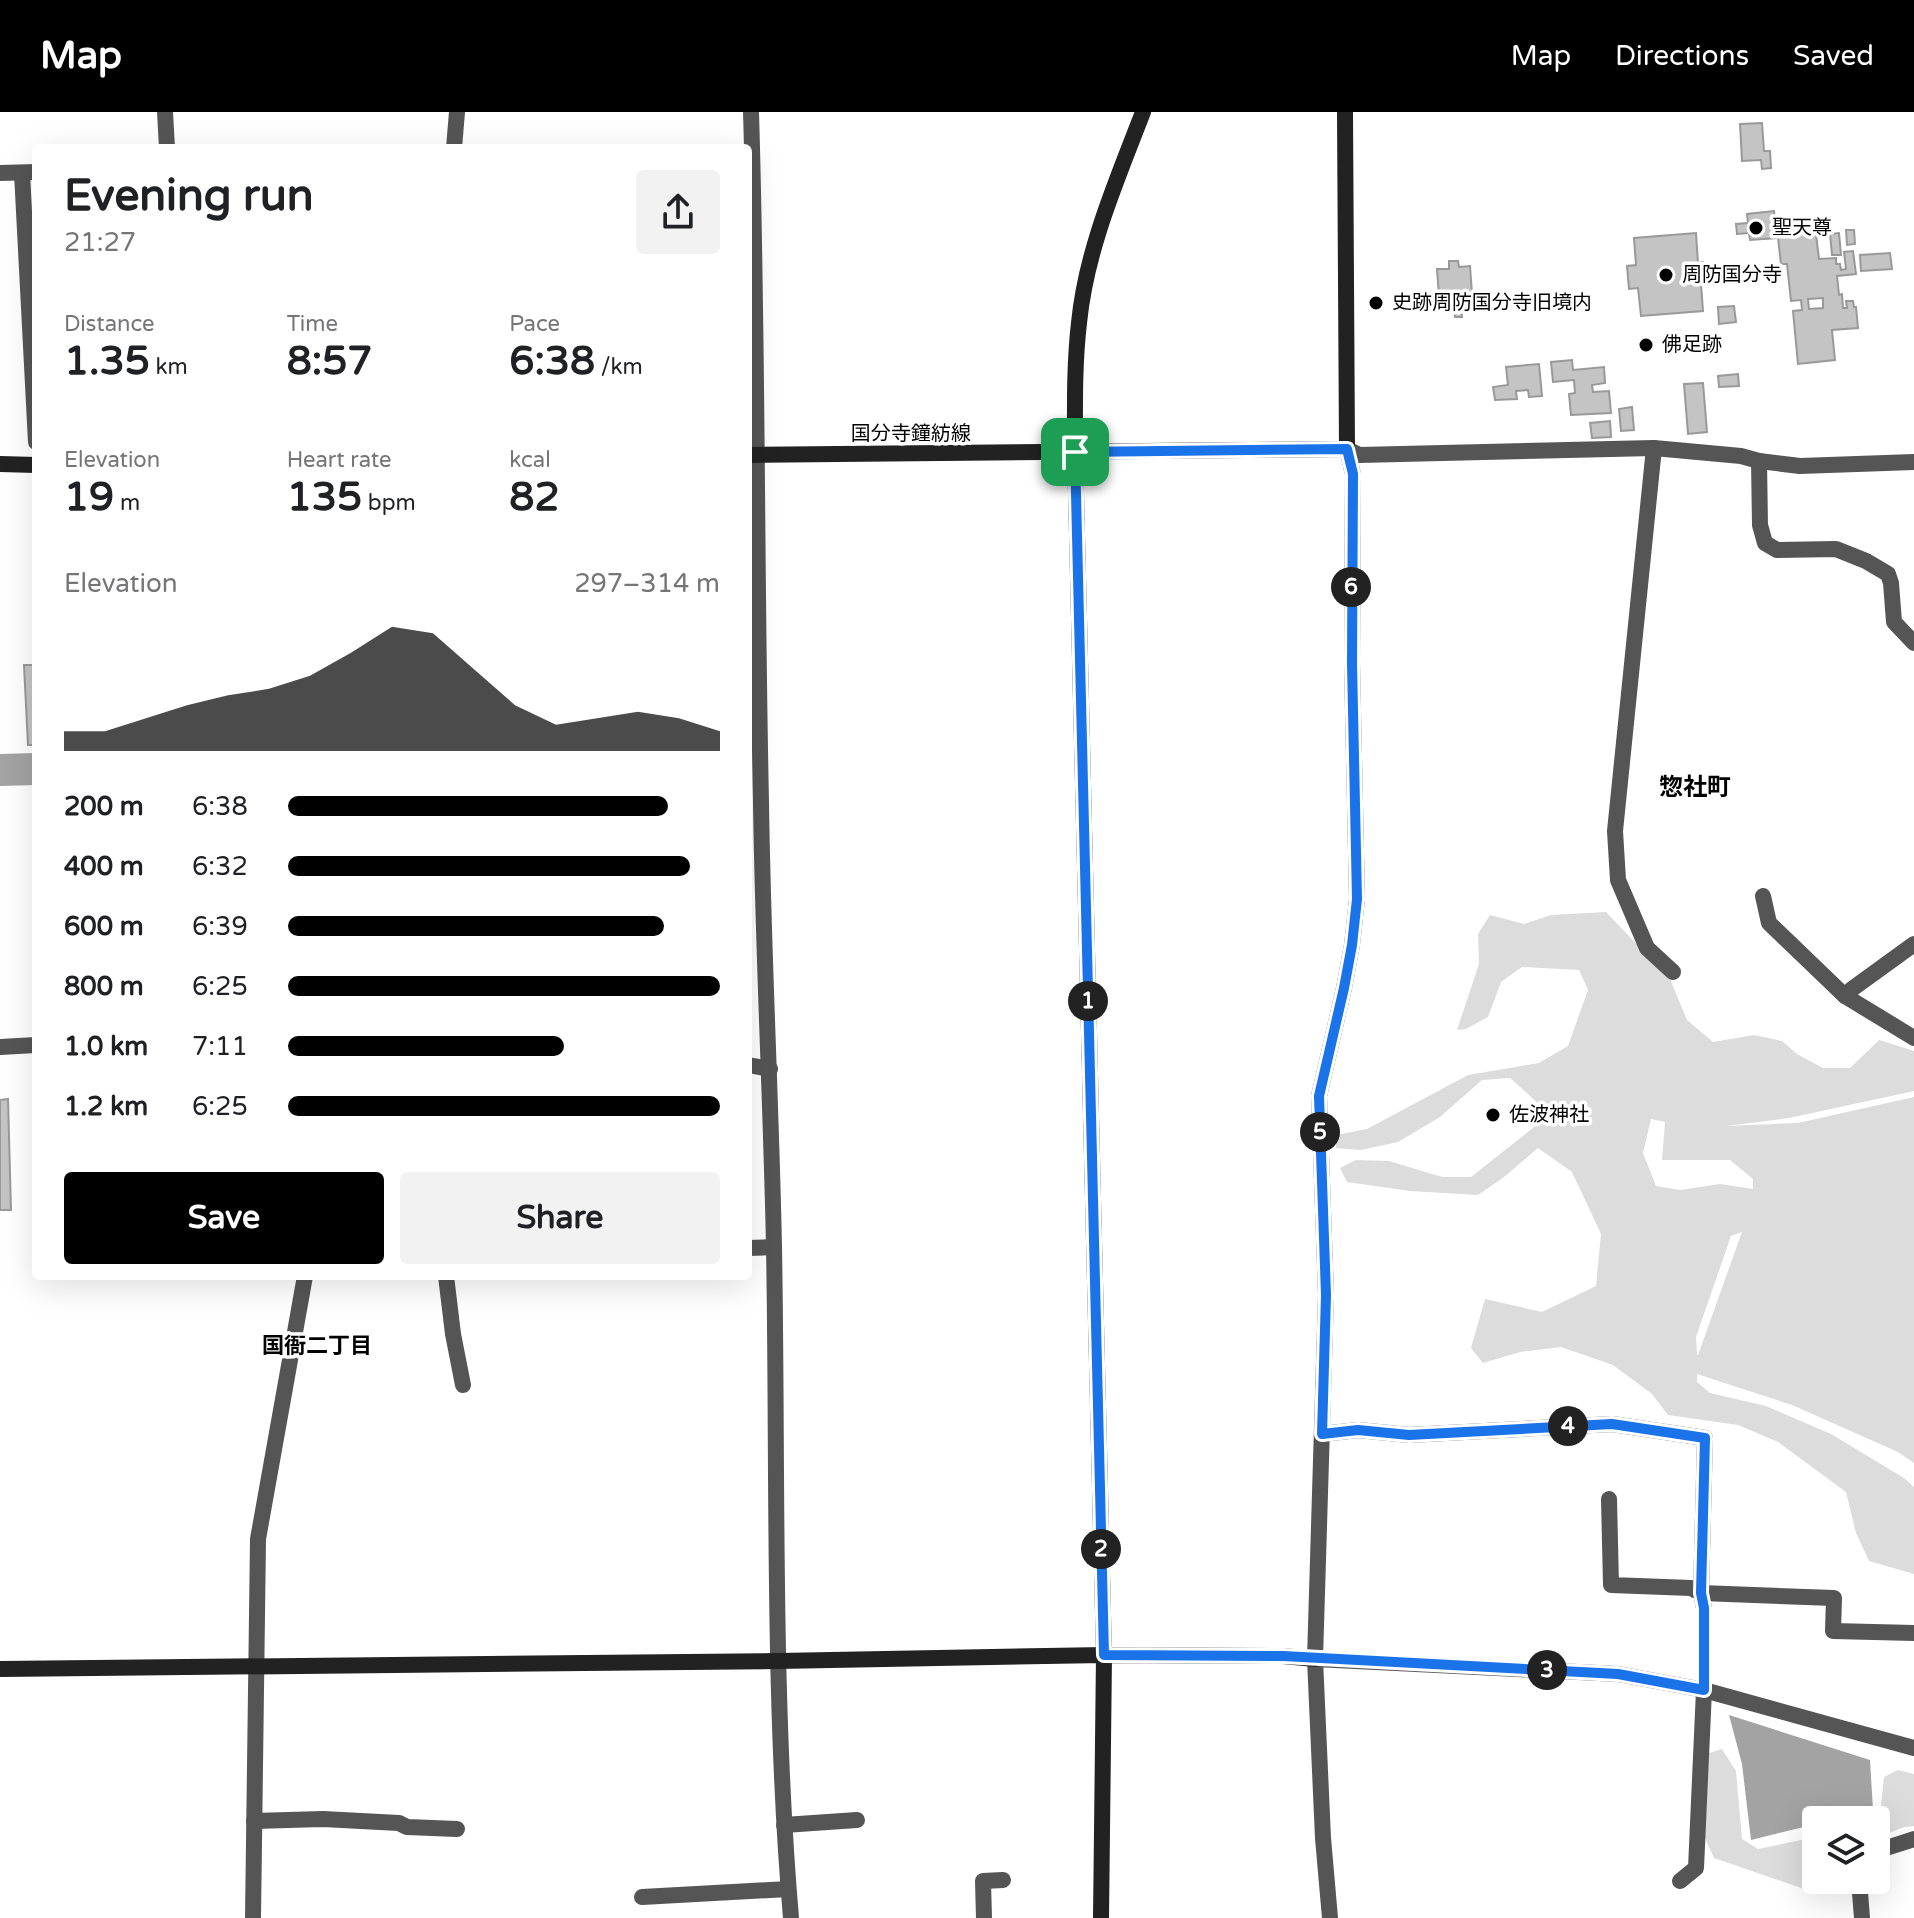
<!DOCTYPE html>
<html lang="en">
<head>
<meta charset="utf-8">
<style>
	:root { --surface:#fff; --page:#f2f2f2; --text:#202124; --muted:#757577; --accent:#000 }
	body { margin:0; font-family:"Varela Round","Noto Sans JP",sans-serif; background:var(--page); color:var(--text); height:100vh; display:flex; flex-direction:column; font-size:30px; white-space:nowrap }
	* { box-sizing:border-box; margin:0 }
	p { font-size:26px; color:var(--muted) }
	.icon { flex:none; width:44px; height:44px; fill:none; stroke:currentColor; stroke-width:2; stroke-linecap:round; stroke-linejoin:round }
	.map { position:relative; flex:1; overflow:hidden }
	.drawer { position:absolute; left:32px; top:32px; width:720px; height:1136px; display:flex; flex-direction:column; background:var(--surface); border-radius:8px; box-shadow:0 8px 32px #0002 }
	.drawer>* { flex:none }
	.controls { position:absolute; left:1802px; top:1694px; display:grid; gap:16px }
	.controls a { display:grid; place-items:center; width:88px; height:88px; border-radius:8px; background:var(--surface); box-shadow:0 8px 32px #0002; font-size:40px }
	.pin { position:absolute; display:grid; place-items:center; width:68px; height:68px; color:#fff; margin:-34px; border-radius:16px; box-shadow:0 4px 12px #0006 }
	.km { position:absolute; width:40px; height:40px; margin:-20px; border-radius:50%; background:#222; color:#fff; font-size:22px; line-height:40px; text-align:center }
	.round { display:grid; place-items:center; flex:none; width:84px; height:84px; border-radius:8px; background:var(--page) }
	.headline { display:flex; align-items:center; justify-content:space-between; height:136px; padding:0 32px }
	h1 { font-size:44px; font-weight:700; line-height:60px }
	.figures { display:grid; grid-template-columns:repeat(3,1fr); gap:12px; height:136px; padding:8px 32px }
	.figures div { display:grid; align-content:center }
	.figures b { font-size:40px; font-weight:700 }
	.figures small { font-size:22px; font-weight:400 }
	.figures p { font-size:22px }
	.chart { height:224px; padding:16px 32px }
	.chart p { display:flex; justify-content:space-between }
	.chart svg { width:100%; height:144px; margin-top:8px; fill:var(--accent); opacity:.7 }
	.action { display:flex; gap:16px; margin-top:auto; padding:16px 32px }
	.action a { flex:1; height:92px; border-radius:8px; background:var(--accent); color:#fff; font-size:32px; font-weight:700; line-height:92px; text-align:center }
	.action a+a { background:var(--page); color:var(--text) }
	ul { padding:0 32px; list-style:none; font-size:26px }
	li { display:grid; grid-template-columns:128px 96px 1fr; align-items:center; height:60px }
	li i { height:20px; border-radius:10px; background:var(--accent) }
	header { display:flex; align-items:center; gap:48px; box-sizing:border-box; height:112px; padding:0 40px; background:var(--accent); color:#fff }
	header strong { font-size:38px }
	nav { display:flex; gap:44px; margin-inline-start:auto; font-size:28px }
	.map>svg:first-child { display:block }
	.green { fill:#dcdcdc; fill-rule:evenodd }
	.water { fill:#a3a3a3 }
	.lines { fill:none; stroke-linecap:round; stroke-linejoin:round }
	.river { stroke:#a3a3a3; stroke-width:32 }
	.building { fill:#c4c4c4; stroke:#999; stroke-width:2; fill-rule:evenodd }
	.street { stroke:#555; stroke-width:16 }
	.secondary { stroke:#222; stroke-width:16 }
	.route-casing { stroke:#fff; stroke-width:16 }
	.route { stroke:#1a73e8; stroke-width:10 }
	.poi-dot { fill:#000; stroke:#fff; stroke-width:3 }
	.labels { text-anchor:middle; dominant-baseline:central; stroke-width:7; stroke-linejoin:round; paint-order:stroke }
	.poi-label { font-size:20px; fill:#000; stroke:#fff; text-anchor:start }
	.street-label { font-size:20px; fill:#000; stroke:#fff }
	.neighbourhood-label { font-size:22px; font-weight:bold; fill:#000; stroke:#fff }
	.quarter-label { font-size:24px; font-weight:bold; fill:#000; stroke:#fff }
</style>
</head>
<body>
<header>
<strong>Map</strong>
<nav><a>Map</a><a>Directions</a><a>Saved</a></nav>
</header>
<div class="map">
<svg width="1914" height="1806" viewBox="0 0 1914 1806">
	<rect width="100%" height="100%" fill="#fff"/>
	<g class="green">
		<path d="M 1606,800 L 1670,867 L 1687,908 L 1713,930 L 1754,923 L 1782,929 L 1797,942 L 1823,956 L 1850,956 L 1879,928 L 1914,939 L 1914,979 L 1789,1006 L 1726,1014 L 1798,1011 L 1914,985 L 1914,1351 L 1898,1340 L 1792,1293 L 1697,1262 L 1697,1270 L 1710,1281 L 1766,1294 L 1831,1322 L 1904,1366 L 1914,1375 L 1914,1462 L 1869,1449 L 1856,1421 L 1846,1380 L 1778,1330 L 1738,1313 L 1668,1303 L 1652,1282 L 1613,1253 L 1561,1235 L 1520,1240 L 1483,1251 L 1471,1236 L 1485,1187 L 1542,1200 L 1596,1174 L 1601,1122 L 1572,1060 L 1538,1036 L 1504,1065 L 1478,1083 L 1410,1079 L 1347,1070 L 1340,1056 L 1356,1048 L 1389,1049 L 1442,1065 L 1471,1065 L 1538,1012 L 1539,992 L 1510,966 L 1482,968 L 1440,1005 L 1398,1030 L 1361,1038 L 1336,1036 L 1336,1023 L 1367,1017 L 1468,963 L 1539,951 L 1568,934 L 1588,878 L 1579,858 L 1522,855 L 1501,870 L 1488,905 L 1466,917 L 1457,918 L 1479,852 L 1478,822 L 1490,803 L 1524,812 L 1551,803 ZM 1651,1007 L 1665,1010 L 1662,1048 L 1730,1048 L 1753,1067 L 1753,1077 L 1720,1072 L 1680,1078 L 1656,1074 L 1643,1041 ZM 1742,1120 L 1698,1243 L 1697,1243 L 1696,1225 L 1731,1124 Z"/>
		<path d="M 1722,1637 L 1736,1659 L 1742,1727 L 1758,1737 L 1816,1725 L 1816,1768 L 1844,1768 L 1834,1777 L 1804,1777 L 1714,1746 L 1705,1726 L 1709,1641 Z"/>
		<path d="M 1898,1658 L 1914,1662 L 1914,1714 L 1904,1715 L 1876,1726 L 1876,1708 L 1869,1708 L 1880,1703 L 1884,1665 Z"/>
	</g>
	<path class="water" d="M 1729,1603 L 1870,1648 L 1873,1698 L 1833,1708 L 1816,1708 L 1816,1712 L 1751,1728 L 1742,1652 Z"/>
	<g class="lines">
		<path class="river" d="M 0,658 L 36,657"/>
	</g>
	<g class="building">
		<path d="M 1762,11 L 1764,39 L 1770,39 L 1771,56 L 1762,57 L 1761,48 L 1742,49 L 1740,12 Z"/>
		<path d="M 1774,99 L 1777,126 L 1750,128 L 1749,121 L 1737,122 L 1736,112 L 1748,111 L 1747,102 Z"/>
		<path d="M 1815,114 L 1819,147 L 1836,146 L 1836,152 L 1840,152 L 1841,158 L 1846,157 L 1844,140 L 1853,139 L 1856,162 L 1837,164 L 1839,183 L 1842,182 L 1843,196 L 1847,196 L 1846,189 L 1853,189 L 1854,195 L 1856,195 L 1858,216 L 1832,218 L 1835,248 L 1798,252 L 1793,199 L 1802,198 L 1801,188 L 1791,189 L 1787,152 L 1781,152 L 1777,117 ZM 1823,186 L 1823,196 L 1809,197 L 1808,187 Z"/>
		<path d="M 1846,118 L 1854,118 L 1855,132 L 1847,133 Z"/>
		<path d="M 1696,121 L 1698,151 L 1703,150 L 1705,172 L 1701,172 L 1703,199 L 1641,204 L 1638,176 L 1629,177 L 1627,154 L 1636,153 L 1634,126 Z"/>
		<path d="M 1839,121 L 1841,143 L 1832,143 L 1830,122 Z"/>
		<path d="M 1890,141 L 1892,157 L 1861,159 L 1860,143 Z"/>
		<path d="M 1449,149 L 1458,149 L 1459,155 L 1470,154 L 1473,195 L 1461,196 L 1462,205 L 1455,205 L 1454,197 L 1440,198 L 1437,157 L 1449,157 Z"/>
		<path d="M 1734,194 L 1736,210 L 1719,212 L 1718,195 Z"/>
		<path d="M 1572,248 L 1573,258 L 1604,255 L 1605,271 L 1592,273 L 1593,280 L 1609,279 L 1611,301 L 1571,303 L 1569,282 L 1575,281 L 1574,268 L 1553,270 L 1551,250 Z"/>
		<path d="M 1539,252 L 1542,284 L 1529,285 L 1528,278 L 1516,279 L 1517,287 L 1495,288 L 1493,275 L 1508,273 L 1506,255 Z"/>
		<path d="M 1738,262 L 1739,274 L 1719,275 L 1718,264 Z"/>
		<path d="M 1703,271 L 1707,320 L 1688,322 L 1684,272 Z"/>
		<path d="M 1632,295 L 1634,318 L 1621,319 L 1619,297 Z"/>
		<path d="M 1610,309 L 1611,325 L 1592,326 L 1590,311 Z"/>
		<path d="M 24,553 L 36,553 L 36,633 L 28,633 Z"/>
		<path d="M 8,987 L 11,1098 L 0,1098 L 0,988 Z"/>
	</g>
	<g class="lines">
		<g class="street">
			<path d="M 165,0 L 167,36"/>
			<path d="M 751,0 C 758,230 756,460 761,690 C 763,838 771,986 774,1135 C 778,1358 772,1583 791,1806"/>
			<path d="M 454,36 L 457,0"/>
			<path d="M 0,61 L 36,60"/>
			<path d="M 22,61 L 36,330"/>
			<path d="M 1654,336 L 1615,719 L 1618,768 L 1647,836 L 1673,860"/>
			<path d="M 1347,337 L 1359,343 L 1654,336 L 1741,344 L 1759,349 L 1800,354 L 1914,350"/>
			<path d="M 1759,349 L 1760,413 L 1765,431 L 1777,438 L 1836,437 L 1866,449 L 1888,462 L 1891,471 L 1894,510 L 1914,531"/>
			<path d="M 1763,784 L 1769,811 L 1845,884 L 1914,926"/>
			<path d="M 1845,884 L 1852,877 L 1914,832"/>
			<path d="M 0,935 L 36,933"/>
			<path d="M 748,953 L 770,957"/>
			<path d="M 748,1136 L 774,1135"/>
			<path d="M 446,1164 L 453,1222 L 463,1273"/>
			<path d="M 1322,1322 L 1358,1318 L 1409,1323 L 1612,1312 L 1705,1326 L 1701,1481 L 1704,1496 L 1704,1578 L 1696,1756 L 1680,1769"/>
			<path d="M 1609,1387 L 1611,1473 L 1691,1476 L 1701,1481 L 1834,1486 L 1833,1519 L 1914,1521"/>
			<path d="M 1315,1547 L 1618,1562 L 1704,1578 L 1914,1636"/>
			<path d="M 254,1709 L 323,1707 L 399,1711 L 407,1715 L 457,1717"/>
			<path d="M 784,1713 L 857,1708"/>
			<path d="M 1876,1742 L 1880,1738 L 1914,1727"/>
			<path d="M 1859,1768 L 1862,1806"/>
			<path d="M 642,1785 L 788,1777"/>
			<path d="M 253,1806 L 258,1427 L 305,1164"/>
			<path d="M 984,1806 L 983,1769 L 1003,1768"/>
			<path d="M 1330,1806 L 1323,1726 L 1315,1547 L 1326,1183 L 1319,984 L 1344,876 L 1352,833 L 1357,787 L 1352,551 L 1353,362 L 1347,337"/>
		</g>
		<g class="secondary">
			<path d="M 748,343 L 1347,337 L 1345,0"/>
			<path d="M 0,352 L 36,353"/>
			<path d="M 0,1557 L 778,1549 L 1104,1543 L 1283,1544 L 1315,1547"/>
			<path d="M 1101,1806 L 1104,1543 L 1075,340 C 1075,297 1074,254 1079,211 C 1086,138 1117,68 1143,0"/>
		</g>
	</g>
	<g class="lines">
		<defs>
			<path id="route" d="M 1347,337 L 1353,362 L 1352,551 L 1357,787 L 1352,833 L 1344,876 L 1319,984 L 1326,1183 L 1322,1322 L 1358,1318 L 1409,1323 L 1612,1312 L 1705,1326 L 1701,1481 L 1704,1496 L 1704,1578 L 1618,1562 L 1283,1544 L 1104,1543 L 1075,340 Z"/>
		</defs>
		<use href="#route" class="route-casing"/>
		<use href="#route" class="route"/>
	</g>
	<g class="poi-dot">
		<circle cx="1756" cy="116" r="8"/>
		<circle cx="1666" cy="163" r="8"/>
		<circle cx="1376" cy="191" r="8"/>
		<circle cx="1646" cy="233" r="8"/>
		<circle cx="1493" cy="1003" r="8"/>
	</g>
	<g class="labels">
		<g class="poi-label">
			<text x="1772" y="116">聖天尊</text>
			<text x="1682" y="163">周防国分寺</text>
			<text x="1392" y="191">史跡周防国分寺旧境内</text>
			<text x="1662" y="233">佛足跡</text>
			<text x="1509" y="1003">佐波神社</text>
		</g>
		<g class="street-label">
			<text x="911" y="322">国分寺鐘紡線</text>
		</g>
		<g class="neighbourhood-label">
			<text x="317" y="1234">国衙二丁目</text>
		</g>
		<g class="quarter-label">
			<text x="1695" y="675">惣社町</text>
		</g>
	</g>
</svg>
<div class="controls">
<a><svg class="icon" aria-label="layers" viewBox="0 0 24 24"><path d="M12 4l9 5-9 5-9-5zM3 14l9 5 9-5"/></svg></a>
</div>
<div class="pin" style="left:1075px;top:340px;background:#1e9e55"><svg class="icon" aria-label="arrive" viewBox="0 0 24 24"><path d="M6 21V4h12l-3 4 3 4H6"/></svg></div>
<b class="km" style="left:1088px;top:889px">1</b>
<b class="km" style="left:1101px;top:1437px">2</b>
<b class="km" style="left:1547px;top:1558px">3</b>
<b class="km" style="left:1568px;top:1314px">4</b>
<b class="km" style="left:1320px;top:1020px">5</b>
<b class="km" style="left:1351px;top:475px">6</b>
<section class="drawer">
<div class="headline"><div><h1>Evening run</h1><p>21:27</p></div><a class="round"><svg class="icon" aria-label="share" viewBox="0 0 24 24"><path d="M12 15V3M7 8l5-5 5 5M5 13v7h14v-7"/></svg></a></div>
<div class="figures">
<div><p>Distance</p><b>1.35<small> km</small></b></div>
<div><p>Time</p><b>8:57</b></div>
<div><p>Pace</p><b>6:38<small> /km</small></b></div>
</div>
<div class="figures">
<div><p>Elevation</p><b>19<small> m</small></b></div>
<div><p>Heart rate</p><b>135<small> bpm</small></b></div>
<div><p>kcal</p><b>82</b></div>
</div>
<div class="chart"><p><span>Elevation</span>297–314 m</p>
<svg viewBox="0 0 160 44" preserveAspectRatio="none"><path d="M0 44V38L10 38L20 34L30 30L40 27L50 25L60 21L70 14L80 6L90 8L100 19L110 30L120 36L130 34L140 32L150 34L160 38V44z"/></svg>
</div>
<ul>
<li><b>200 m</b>6:38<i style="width:88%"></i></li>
<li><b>400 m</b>6:32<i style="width:93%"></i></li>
<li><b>600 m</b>6:39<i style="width:87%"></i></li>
<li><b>800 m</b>6:25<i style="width:100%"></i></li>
<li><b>1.0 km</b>7:11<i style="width:64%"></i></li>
<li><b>1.2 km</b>6:25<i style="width:100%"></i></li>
</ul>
<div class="action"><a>Save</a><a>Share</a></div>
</section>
</div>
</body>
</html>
